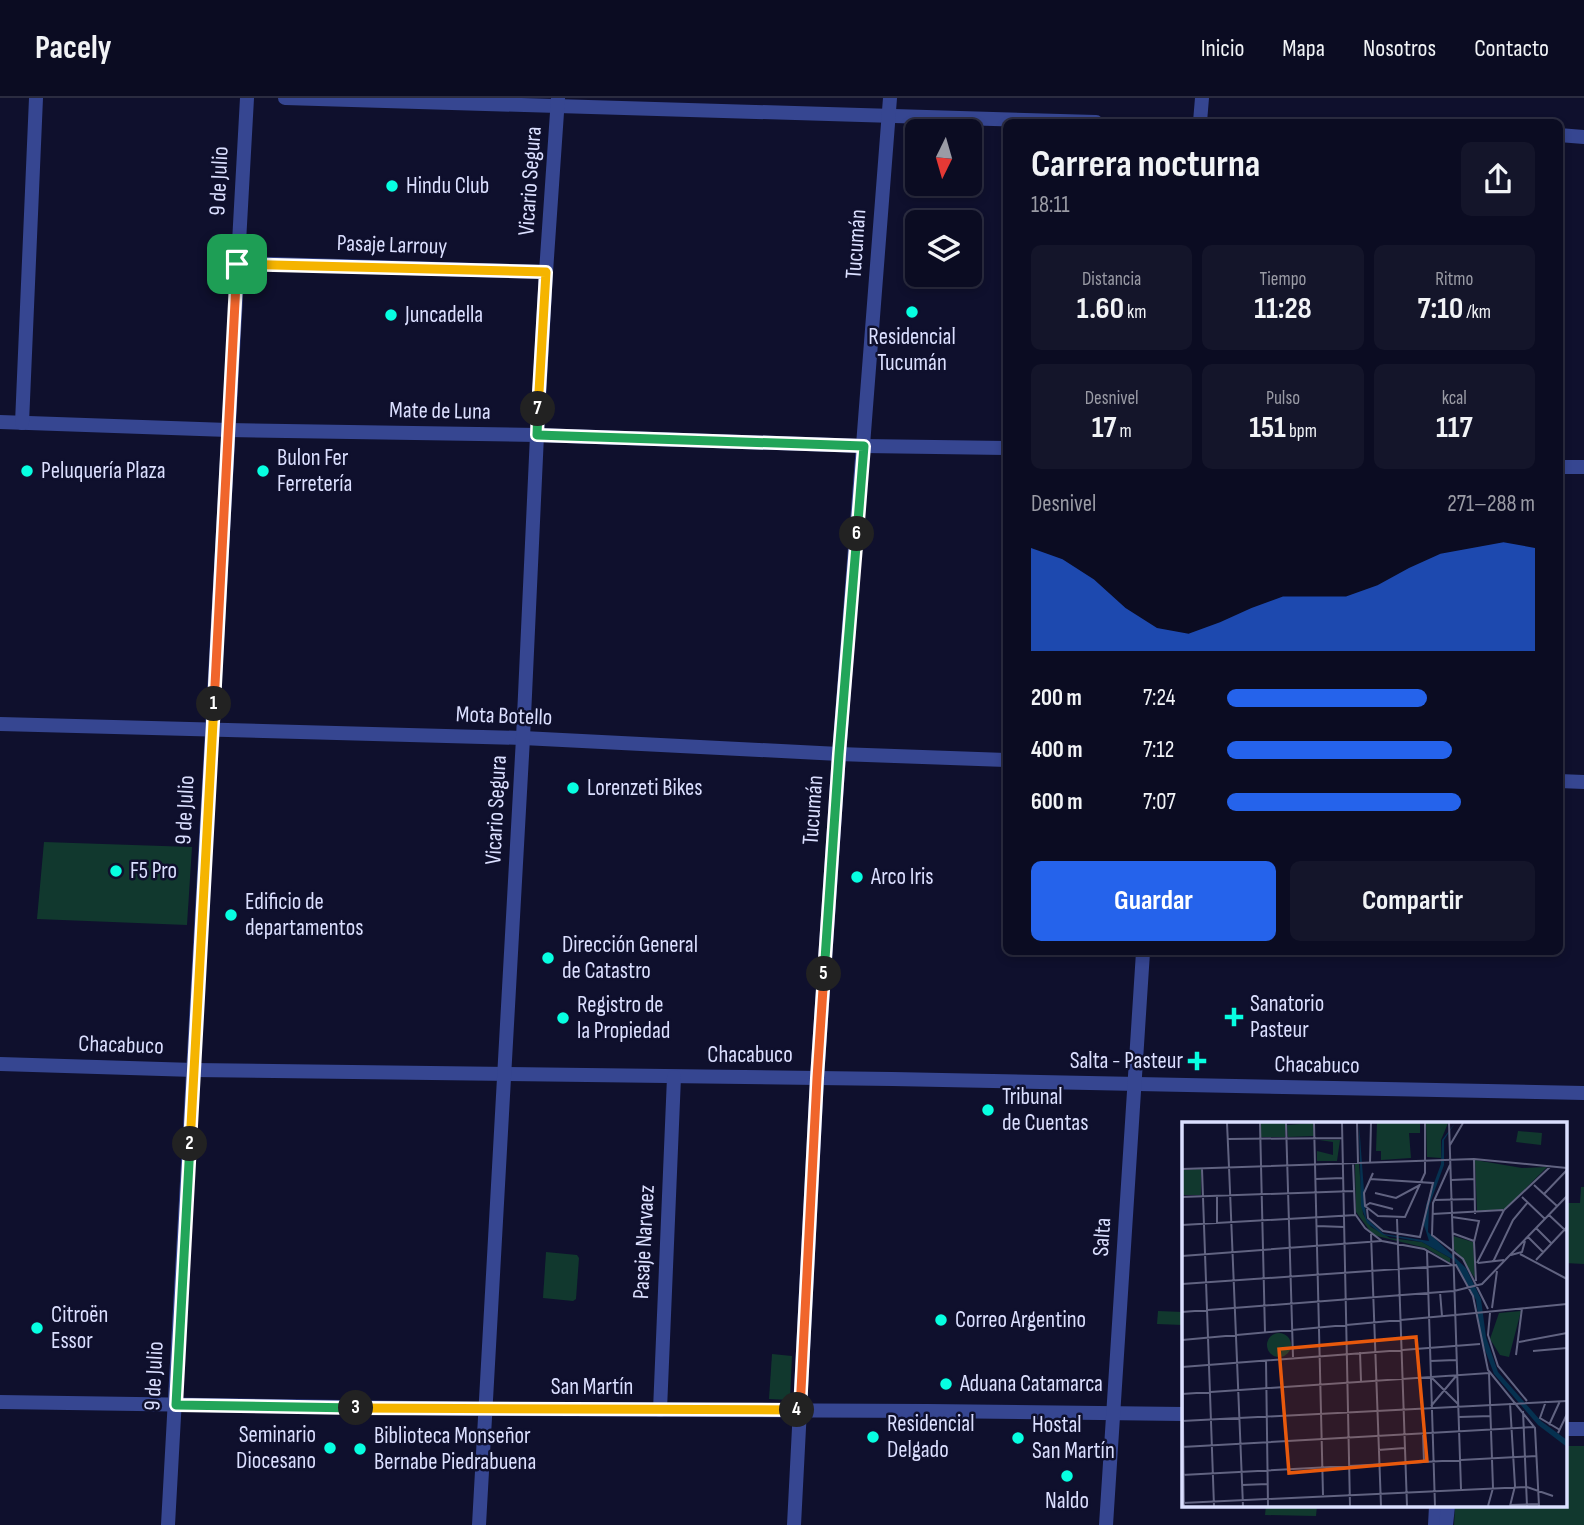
<!DOCTYPE html>
<html lang="es">
<head>
<meta charset="utf-8">
<style>
	:root { --surface:#0b0c22; --page:#14152a; --text:#f1f3f6; --muted:#9a9ba5; --line:#2b2c40; --accent:#2563eb }
	body { margin:0; font-family:"Sofia Sans Condensed",sans-serif; background:var(--page); color:var(--text); height:100vh; display:flex; flex-direction:column; font-size:26px; white-space:nowrap }
	* { box-sizing:border-box; margin:0 }
	p { font-size:23px; color:var(--muted) }
	.icon { flex:none; width:38px; height:38px; fill:none; stroke:currentColor; stroke-width:2; stroke-linecap:round; stroke-linejoin:round }
	.map { position:relative; flex:1; overflow:hidden }
	.drawer { position:absolute; left:1003px; top:21px; width:560px; height:836px; display:flex; flex-direction:column; background:var(--surface); border-radius:10px; box-shadow:0 4px 10px #0003,0 0 0 2px var(--line) }
	.drawer>* { flex:none }
	.needle { width:46px; rotate:185deg }
	.tools { position:absolute; left:905px; top:21px; display:grid; gap:14px }
	.tools a { display:grid; place-items:center; width:77px; height:77px; border-radius:10px; background:var(--surface); box-shadow:0 4px 10px #0003,0 0 0 2px var(--line); font-size:35px }
	.pin { position:absolute; display:grid; place-items:center; width:60px; height:60px; color:#fff; margin:-30px; border-radius:14px; box-shadow:0 4px 10px #0006 }
	.km { position:absolute; width:35px; height:35px; margin:-18px; border-radius:50%; background:#222; color:#fff; font-size:19px; line-height:35px; text-align:center }
	.round { display:grid; place-items:center; flex:none; width:74px; height:74px; border-radius:10px; background:var(--page) }
	.headline { display:flex; align-items:center; justify-content:space-between; height:119px; padding:0 28px }
	h1 { font-size:38px; font-weight:700; line-height:52px }
	.stats { display:grid; grid-template-columns:repeat(3,1fr); gap:10px; height:119px; padding:7px 28px }
	.stats div { display:grid; align-content:center; border-radius:10px; background:var(--page); text-align:center }
	.stats b { font-size:30px; font-weight:700 }
	.stats small { font-size:19px; font-weight:400 }
	.stats p { font-size:19px }
	.chart { height:196px; padding:14px 28px }
	.chart p { display:flex; justify-content:space-between }
	.chart svg { width:100%; height:126px; margin-top:7px; fill:var(--accent); opacity:.7 }
	.action { display:flex; gap:14px; margin-top:auto; padding:14px 28px }
	.action a { flex:1; height:80px; border-radius:10px; background:var(--accent); color:#fff; font-size:28px; font-weight:700; line-height:80px; text-align:center }
	.action a+a { background:var(--page); color:var(--text) }
	ul { padding:0 28px; list-style:none; font-size:23px }
	li { display:grid; grid-template-columns:112px 84px 1fr; align-items:center; height:52px }
	li i { height:18px; border-radius:9px; background:var(--accent) }
	header { display:flex; align-items:center; gap:42px; box-sizing:border-box; height:98px; padding:0 35px; background:var(--surface); border-bottom:2px solid var(--line) }
	header strong { font-size:33px }
	nav { display:flex; gap:38px; margin-inline-start:auto; font-size:24px }
	.map>svg:first-child { display:block }
	.green { fill:#11382e }
	.lines { fill:none; stroke-linecap:round; stroke-linejoin:round }
	.minor { stroke:#364691; stroke-width:14 }
	.split-1-casing { stroke:#fff; stroke-width:14 }
	.split-2-casing { stroke:#fff; stroke-width:14 }
	.split-3-casing { stroke:#fff; stroke-width:14 }
	.split-4-casing { stroke:#fff; stroke-width:14 }
	.split-5-casing { stroke:#fff; stroke-width:14 }
	.split-6-casing { stroke:#fff; stroke-width:14 }
	.split-7-casing { stroke:#fff; stroke-width:14 }
	.split-8-casing { stroke:#fff; stroke-width:14 }
	.split-1 { stroke:#f0652b; stroke-width:9 }
	.split-2 { stroke:#f5b400; stroke-width:9 }
	.split-3 { stroke:#22a559; stroke-width:9 }
	.split-4 { stroke:#f5b400; stroke-width:9 }
	.split-5 { stroke:#f0652b; stroke-width:9 }
	.split-6 { stroke:#22a559; stroke-width:9 }
	.split-7 { stroke:#22a559; stroke-width:9 }
	.split-8 { stroke:#f5b400; stroke-width:9 }
	.poi-dot { fill:#07ffe1; stroke:#0f102d; stroke-width:2.5 }
	.labels { text-anchor:middle; dominant-baseline:central; stroke-width:5; stroke-linejoin:round; paint-order:stroke }
	.street-label { font-size:23px; fill:#dbdfff; stroke:#0f102d }
	.poi-label { font-size:23px; fill:#dbdfff; stroke:#0f102d; text-anchor:start }
	.inset-road { fill:none; stroke:#616381; stroke-width:2 }
	.view { fill:#e8590c; fill-opacity:0.15; stroke:#e8590c; stroke-width:3.5 }
	.inset-edge { fill:none; stroke:#dbdfff; stroke-width:3.5 }
</style>
</head>
<body>
<header>
<strong>Pacely</strong>
<nav><a>Inicio</a><a>Mapa</a><a>Nosotros</a><a>Contacto</a></nav>
</header>
<div class="map">
<svg width="1584" height="1427" viewBox="0 0 1584 1427">
	<rect width="100%" height="100%" fill="#0f102d"/>
	<g class="green">
		<path d="M 44,744 L 192,749 L 187,827 L 37,821 Z"/>
		<path d="M 1581,1089 L 1584,1089 L 1584,1166 L 1565,1165 L 1565,1105 L 1580,1105 Z"/>
		<path d="M 546,1154 L 577,1157 L 579,1160 L 576,1201 L 573,1203 L 543,1200 Z"/>
		<path d="M 1158,1213 L 1183,1214 L 1183,1227 L 1157,1226 Z"/>
		<path d="M 772,1256 L 792,1258 L 790,1302 L 769,1301 Z"/>
		<path d="M 1565,1348 L 1584,1348 L 1584,1427 L 1454,1427 L 1455,1408 L 1565,1408 Z"/>
		<path d="M 1266,1408 L 1317,1408 L 1316,1418 L 1265,1417 Z"/>
	</g>
	<g class="lines">
		<g class="minor">
			<path d="M 285,0 L 1096,24"/>
			<path d="M 1200,24 L 1202,0"/>
			<path d="M 1559,37 L 1584,39"/>
			<path d="M 237,165 L 546,174"/>
			<path d="M 0,324 L 228,332 L 537,337 L 864,348 L 1006,350"/>
			<path d="M 22,325 L 36,0"/>
			<path d="M 1559,369 L 1584,369"/>
			<path d="M 0,626 L 523,640 L 839,656 L 1006,662"/>
			<path d="M 1559,683 L 1584,684"/>
			<path d="M 0,966 L 194,972 L 892,981 L 1584,995"/>
			<path d="M 0,1304 L 486,1311 L 928,1313 L 1183,1316"/>
			<path d="M 660,1312 L 674,979"/>
			<path d="M 1565,1331 L 1584,1331"/>
			<path d="M 168,1427 L 247,0"/>
			<path d="M 479,1427 L 523,640 L 537,337 L 546,174 L 558,0"/>
			<path d="M 794,1427 L 817,980 L 839,656 L 890,0"/>
			<path d="M 1106,1427 L 1143,854"/>
			<path d="M 1435,1427 L 1436,1408"/>
			<path d="M 1446,1427 L 1448,1408"/>
		</g>
	</g>
	<g class="lines">
		<defs>
			<path id="split-1" d="M 214,606 L 237,166"/>
			<path id="split-2" d="M 190,1046 L 214,606"/>
			<path id="split-3" d="M 190,1046 L 176,1307 L 356,1310"/>
			<path id="split-4" d="M 356,1310 L 797,1312"/>
			<path id="split-5" d="M 797,1312 L 800,1312 L 817,980 L 824,876"/>
			<path id="split-6" d="M 824,876 L 839,656 L 857,436"/>
			<path id="split-7" d="M 538,311 L 537,337 L 864,348 L 857,436"/>
			<path id="split-8" d="M 237,166 L 546,174 L 538,311"/>
		</defs>
		<use href="#split-1" class="split-1-casing"/>
		<use href="#split-2" class="split-2-casing"/>
		<use href="#split-3" class="split-3-casing"/>
		<use href="#split-4" class="split-4-casing"/>
		<use href="#split-5" class="split-5-casing"/>
		<use href="#split-6" class="split-6-casing"/>
		<use href="#split-7" class="split-7-casing"/>
		<use href="#split-8" class="split-8-casing"/>
		<use href="#split-1" class="split-1"/>
		<use href="#split-2" class="split-2"/>
		<use href="#split-3" class="split-3"/>
		<use href="#split-4" class="split-4"/>
		<use href="#split-5" class="split-5"/>
		<use href="#split-6" class="split-6"/>
		<use href="#split-7" class="split-7"/>
		<use href="#split-8" class="split-8"/>
	</g>
	<g class="poi-dot">
		<circle cx="392" cy="88" r="7"/>
		<circle cx="912" cy="214" r="7"/>
		<circle cx="391" cy="217" r="7"/>
		<circle cx="27" cy="373" r="7"/>
		<circle cx="263" cy="373" r="7"/>
		<circle cx="573" cy="690" r="7"/>
		<circle cx="116" cy="773" r="7"/>
		<circle cx="857" cy="779" r="7"/>
		<circle cx="231" cy="817" r="7"/>
		<circle cx="548" cy="860" r="7"/>
		<path d="M1230.5 908.5h7v7h7v7h-7v7h-7v-7h-7v-7h7z"/>
		<circle cx="563" cy="920" r="7"/>
		<path d="M1193.5 952.5h7v7h7v7h-7v7h-7v-7h-7v-7h7z"/>
		<circle cx="988" cy="1012" r="7"/>
		<circle cx="941" cy="1222" r="7"/>
		<circle cx="37" cy="1230" r="7"/>
		<circle cx="946" cy="1286" r="7"/>
		<circle cx="873" cy="1339" r="7"/>
		<circle cx="1018" cy="1340" r="7"/>
		<circle cx="330" cy="1350" r="7"/>
		<circle cx="360" cy="1351" r="7"/>
		<circle cx="1067" cy="1378" r="7"/>
	</g>
	<g class="labels">
		<g class="street-label">
			<text transform="translate(219 83) rotate(-87)">9 de Julio</text>
			<text transform="translate(530 83) rotate(-86)">Vicario Segura</text>
			<text transform="translate(856 146) rotate(-86)">Tucumán</text>
			<text transform="translate(392 147) rotate(2)">Pasaje Larrouy</text>
			<text transform="translate(440 313) rotate(1)">Mate de Luna</text>
			<text transform="translate(504 618) rotate(2)">Mota Botello</text>
			<text transform="translate(185 712) rotate(-87)">9 de Julio</text>
			<text transform="translate(496 712) rotate(-87)">Vicario Segura</text>
			<text transform="translate(813 712) rotate(-86)">Tucumán</text>
			<text transform="translate(121 947) rotate(2)">Chacabuco</text>
			<text x="750" y="957">Chacabuco</text>
			<text transform="translate(1317 967) rotate(1)">Chacabuco</text>
			<text transform="translate(1102 1139) rotate(-86)">Salta</text>
			<text transform="translate(644 1144) rotate(-87)">Pasaje Narvaez</text>
			<text transform="translate(154 1278) rotate(-87)">9 de Julio</text>
			<text x="592" y="1289">San Martín</text>
		</g>
		<g class="poi-label">
			<text x="406" y="88">Hindu Club</text>
			<text x="405" y="217">Juncadella</text>
			<text x="912" y="239" text-anchor="middle">Residencial<tspan x="912" dy="26">Tucumán</tspan></text>
			<text x="277" y="360">Bulon Fer<tspan x="277" dy="26">Ferretería</tspan></text>
			<text x="41" y="373">Peluquería Plaza</text>
			<text x="587" y="690">Lorenzeti Bikes</text>
			<text x="130" y="773">F5 Pro</text>
			<text x="871" y="779">Arco Iris</text>
			<text x="245" y="804">Edificio de<tspan x="245" dy="26">departamentos</tspan></text>
			<text x="562" y="847">Dirección General<tspan x="562" dy="26">de Catastro</tspan></text>
			<text x="1250" y="906">Sanatorio<tspan x="1250" dy="26">Pasteur</tspan></text>
			<text x="577" y="907">Registro de<tspan x="577" dy="26">la Propiedad</tspan></text>
			<text x="1183" y="963" text-anchor="end">Salta - Pasteur</text>
			<text x="1002" y="999">Tribunal<tspan x="1002" dy="26">de Cuentas</tspan></text>
			<text x="51" y="1217">Citroën<tspan x="51" dy="26">Essor</tspan></text>
			<text x="955" y="1222">Correo Argentino</text>
			<text x="960" y="1286">Aduana Catamarca</text>
			<text x="887" y="1326">Residencial<tspan x="887" dy="26">Delgado</tspan></text>
			<text x="1032" y="1327">Hostal<tspan x="1032" dy="26">San Martín</tspan></text>
			<text x="316" y="1337" text-anchor="end">Seminario<tspan x="316" dy="26">Diocesano</tspan></text>
			<text x="374" y="1338">Biblioteca Monseñor<tspan x="374" dy="26">Bernabe Piedrabuena</tspan></text>
			<text x="1067" y="1403" text-anchor="middle">Naldo</text>
		</g>
	</g>
	<g transform="translate(1182 1024)">
		<rect width="385" height="385" fill="#0f102d"/>
		<path d="M 79,1 L 103,1 L 103,15 L 79,15 ZM 131,1 L 132,14 L 106,15 L 105,3 ZM 195,1 L 238,1 L 238,11 L 227,11 L 229,36 L 199,38 L 199,29 L 194,29 ZM 244,1 L 266,1 L 259,18 L 259,36 L 245,35 ZM 336,9 L 360,11 L 359,23 L 334,20 ZM 137,18 L 158,18 L 155,39 L 135,39 L 135,29 L 151,33 L 151,20 ZM 293,38 L 340,46 L 365,45 L 323,87 L 295,89 ZM 173,42 L 177,42 L 181,92 L 189,105 L 208,116 L 240,120 L 268,136 L 268,141 L 244,126 L 191,113 L 174,90 ZM 19,47 L 19,73 L 0,73 L 0,48 ZM 271,114 L 291,120 L 293,156 L 272,127 ZM 339,189 L 327,235 L 318,233 L 308,217 L 317,191 ZM85 223a12 12 0 1 1 24 0a12 12 0 1 1-24 0Z" fill="#11382e"/>
		<path d="M 177,1 L 184,96 L 202,112 L 247,119 L 242,103 L 244,83 L 259,42 L 260,18 L 273,1 L 262,18 L 262,43 L 247,84 L 246,110 L 284,146 L 299,177 L 304,215 L 316,250 L 359,299 L 385,318 L 385,325 L 356,303 L 312,252 L 299,217 L 294,178 L 272,138 L 240,120 L 201,113 L 185,101 L 179,84 Z" fill="#063150"/>
		<path class="inset-road" d="M 45,1 L 47,45M 78,1 L 83,211M 104,1 L 111,235M 132,1 L 141,373M 160,1 L 168,384M 175,1 L 176,41M 267,1 L 279,367M 46,17 L 160,16M 268,23 L 281,1M 292,37 L 293,92M 171,41 L 173,92 L 183,106 L 200,119 L 242,127 L 270,143M 188,41 L 189,1M 268,43 L 251,81 L 250,113 L 281,137 L 306,187M 47,45 L 61,384M 0,47 L 292,37 L 385,46M 20,47 L 32,384M 191,51 L 182,71 L 183,84 L 196,94 L 223,95 L 243,51 L 243,1M 134,57 L 161,56M 269,58 L 292,57M 352,63 L 375,84M 193,71 L 214,76 L 238,63M 362,72 L 385,48M 35,74 L 35,101M 0,75 L 172,69M 340,75 L 363,97M 252,78 L 293,77M 183,84 L 188,81 L 211,87M 185,87 L 186,96 L 201,109 L 238,115 L 251,61 L 188,57M 250,92 L 321,88M 367,93 L 384,109M 270,95 L 297,99 L 292,120 L 294,159M 215,97 L 225,384M 0,103 L 174,93M 135,104 L 162,105M 354,106 L 369,121M 270,111 L 292,119M 189,112 L 199,384M 346,115 L 361,130M 245,129 L 253,384M 338,132 L 385,157M 329,133 L 340,130 L 343,119M 0,134 L 199,119M 354,138 L 385,105M 311,140 L 331,98 L 346,80M 295,141 L 322,88 L 369,44M 296,141 L 322,138M 0,162 L 274,143 L 291,174 L 306,248 L 353,306 L 357,384M 272,169 L 300,162 L 385,74M 258,170 L 260,194M 385,170 L 385,196M 310,186 L 315,149M 0,190 L 272,169M 308,191 L 306,213 L 316,244 L 345,279M 273,193 L 385,182M 0,213 L 2,384M 0,218 L 273,193M 337,220 L 385,211M 351,229 L 385,226M 178,230 L 179,259M 334,233 L 340,186M 84,238 L 86,384M 248,239 L 274,238M 0,245 L 298,222M 248,254 L 276,282M 0,272 L 307,251 L 311,366 L 306,384M 364,279 L 358,296 L 378,308M 249,284 L 275,253M 341,289 L 345,384M 277,295 L 309,294M 0,299 L 385,279M 367,303 L 378,279M 241,311 L 242,340M 376,311 L 385,292M 0,325 L 352,305M 196,328 L 223,326M 0,353 L 354,334M 60,363 L 86,362M 0,381 L 345,365 L 371,374M 329,383 L 357,382M 328,384 L 333,364 L 328,281"/>
		<path class="view" d="M 234,215 L 245,339 L 107,351 L 97,227 Z"/>
		<rect width="385" height="385" class="inset-edge"/>
	</g>
</svg>
<div class="tools">
<a><svg class="needle" viewBox="-14 -14 28 28"><path d="M0-13l5 13h-10z" fill="#e53935"/><path d="M0 13l5-13h-10z" fill="#9a9ba5"/></svg></a>
<a><svg class="icon" aria-label="layers" viewBox="0 0 24 24"><path d="M12 4l9 5-9 5-9-5zM3 14l9 5 9-5"/></svg></a>
</div>
<div class="pin" style="left:237px;top:166px;background:#1e9e55"><svg class="icon" aria-label="arrive" viewBox="0 0 24 24"><path d="M6 21V4h12l-3 4 3 4H6"/></svg></div>
<b class="km" style="left:214px;top:606px">1</b>
<b class="km" style="left:190px;top:1046px">2</b>
<b class="km" style="left:356px;top:1310px">3</b>
<b class="km" style="left:797px;top:1312px">4</b>
<b class="km" style="left:824px;top:876px">5</b>
<b class="km" style="left:857px;top:436px">6</b>
<b class="km" style="left:538px;top:311px">7</b>
<section class="drawer">
<div class="headline"><div><h1>Carrera nocturna</h1><p>18:11</p></div><a class="round"><svg class="icon" aria-label="share" viewBox="0 0 24 24"><path d="M12 15V3M7 8l5-5 5 5M5 13v7h14v-7"/></svg></a></div>
<div class="stats">
<div><p>Distancia</p><b>1.60<small> km</small></b></div>
<div><p>Tiempo</p><b>11:28</b></div>
<div><p>Ritmo</p><b>7:10<small> /km</small></b></div>
</div>
<div class="stats">
<div><p>Desnivel</p><b>17<small> m</small></b></div>
<div><p>Pulso</p><b>151<small> bpm</small></b></div>
<div><p>kcal</p><b>117</b></div>
</div>
<div class="chart"><p><span>Desnivel</span>271–288 m</p>
<svg viewBox="0 0 160 44" preserveAspectRatio="none"><path d="M0 44V8L10 12L20 19L30 29L40 36L50 38L60 34L70 29L80 25L90 25L100 25L110 21L120 15L130 10L140 8L150 6L160 8V44z"/></svg>
</div>
<ul>
<li><b>200 m</b>7:24<i style="width:65%"></i></li>
<li><b>400 m</b>7:12<i style="width:73%"></i></li>
<li><b>600 m</b>7:07<i style="width:76%"></i></li>
</ul>
<div class="action"><a>Guardar</a><a>Compartir</a></div>
</section>
</div>
</body>
</html>
